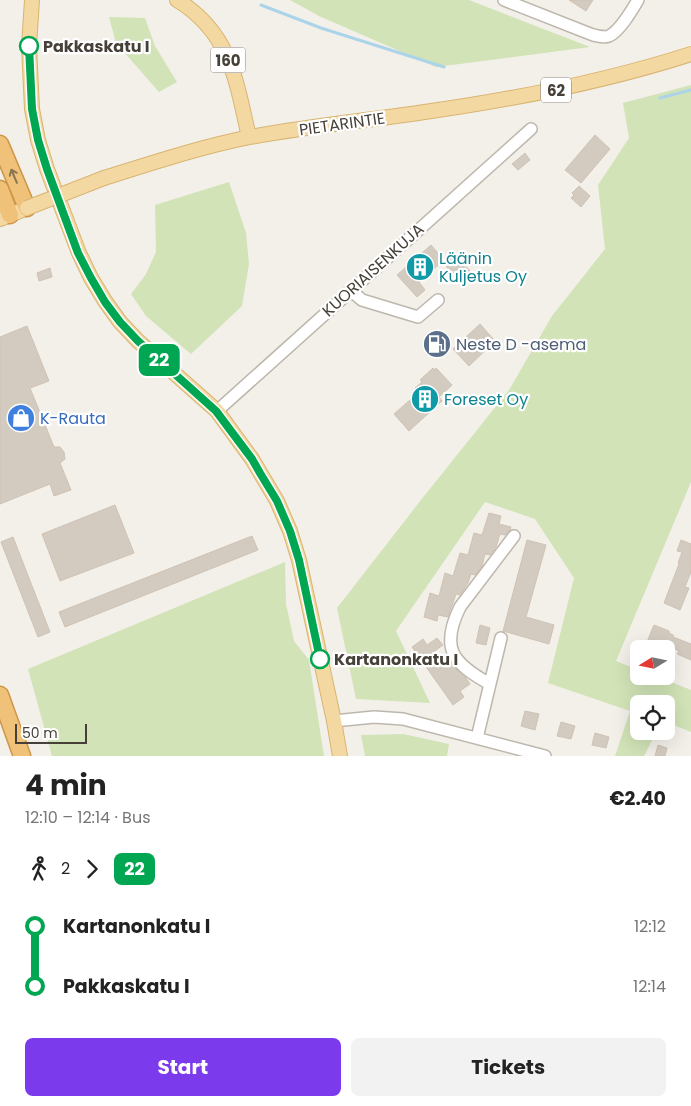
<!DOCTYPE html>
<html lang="en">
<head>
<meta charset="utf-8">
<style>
  body { margin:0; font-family:Poppins,sans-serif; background:#f2f2f2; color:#222; height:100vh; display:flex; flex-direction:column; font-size:19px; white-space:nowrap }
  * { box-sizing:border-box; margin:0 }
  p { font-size:16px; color:#767676 }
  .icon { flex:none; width:28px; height:28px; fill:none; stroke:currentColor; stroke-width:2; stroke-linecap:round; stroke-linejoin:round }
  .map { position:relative; height:756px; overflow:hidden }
  .sheet { display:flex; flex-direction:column; background:#fff; flex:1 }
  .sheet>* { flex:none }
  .badge { padding:0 10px; border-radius:8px; font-size:18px; line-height:32px }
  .needle { width:32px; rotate:260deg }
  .controls { position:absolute; left:630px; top:640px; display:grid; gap:10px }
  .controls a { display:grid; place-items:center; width:45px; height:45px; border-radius:8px; background:#fff; box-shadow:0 5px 20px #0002; font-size:25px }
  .scale { position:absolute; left:15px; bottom:12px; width:72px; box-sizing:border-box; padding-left:5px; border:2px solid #464038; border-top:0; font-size:14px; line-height:18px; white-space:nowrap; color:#464038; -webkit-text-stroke:4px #fff; paint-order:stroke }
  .map>.badge { position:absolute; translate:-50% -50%; box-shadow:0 0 0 2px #fff }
  .legs { display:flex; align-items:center; gap:8px; height:55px; padding:0 25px; font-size:16px }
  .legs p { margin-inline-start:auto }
  .summary { display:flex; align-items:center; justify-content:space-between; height:85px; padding:0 25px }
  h1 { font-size:28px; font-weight:700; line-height:38px }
  .cta { display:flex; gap:10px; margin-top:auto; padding:10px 25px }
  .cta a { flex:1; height:58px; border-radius:8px; background:#7c3aed; color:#fff; font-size:20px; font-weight:700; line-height:58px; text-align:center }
  .cta a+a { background:#f2f2f2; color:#222 }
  ul { padding:0 25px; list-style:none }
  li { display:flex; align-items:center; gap:18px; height:60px; font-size:19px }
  li i { display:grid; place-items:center; width:8px; height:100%; margin:0 6px; background:currentColor }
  li i::after { content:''; width:12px; height:12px; margin:-6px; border:4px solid; border-radius:50%; background:#fff }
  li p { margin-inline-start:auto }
  li:first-child i { background:linear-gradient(#0000 50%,currentColor 0) }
  li:last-child i { background:linear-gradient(currentColor 50%,#0000 0) }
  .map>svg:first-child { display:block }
</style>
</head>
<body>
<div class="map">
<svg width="691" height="756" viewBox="0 0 691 756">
  <rect width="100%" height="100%" fill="#f3f0ea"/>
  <path fill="#d1e3b7" d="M290,0H469L590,47L436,67L319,16Z
    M109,17L145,18L155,46L177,82L159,92L116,43Z
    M691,85V482L616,661L639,670V676H656L691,690V732L666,722V704H639V731H657L644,756H615L630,711L548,683L574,578L535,519L485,502L396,631L430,703L356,699L337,608L421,500L509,390L552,316L605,249L598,185L629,138L623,103Z
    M229,182L246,233L249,264L242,306L191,354L146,316L131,294L146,274L156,252L155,205Z
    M285,562L286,604L294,641L309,660L324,756H52L28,669Z
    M403,734L449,744L447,756H365L361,735Z"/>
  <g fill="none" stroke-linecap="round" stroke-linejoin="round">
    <path stroke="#acd4e9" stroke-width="3" d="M261,5L321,28L444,67
      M660,98L691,90"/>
  </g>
  <path fill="#d4cbc0" stroke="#cec2b4" d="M569,0H593L586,11Z
    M595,135L610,149L581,183L565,170Z
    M525,153L530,160L518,170L512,164Z
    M579,186L590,196L581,207L571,198L574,195L572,193Z
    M431,245L444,260L419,282L425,290L417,297L397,275Z
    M454,253L470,271L461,280L454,273L453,274L443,263Z
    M50,268L52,277L39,281L37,273Z
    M480,324L495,341L469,366L453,349Z
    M27,326L49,381L30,388L54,447H60L64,452L65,459L60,463L71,490L54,496L50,484L0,504V337Z
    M433,368L435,370L436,368L452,385L439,397L442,401L409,431L394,414L419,392L415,388L422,382L420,380Z
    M115,505L134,553L60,581L42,534Z
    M489,513L501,516L499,524L511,527L510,530L505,535L500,534L496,547L490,555L485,554L482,566L475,575L471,574L468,583L460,595L456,594L448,617L438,615L437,621L424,617L430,593L439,596L445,573L453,576L460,553L468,555L474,533L482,535Z
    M252,536L258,550L65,627L59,612Z
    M13,537L50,632L38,637L1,542Z
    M527,540L546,545L526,617L554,625L549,644L503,631Z
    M681,540L691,544V572L685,587L689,588L680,610L664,603L679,564L678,563L682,552L677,551Z
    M480,625L490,628L486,645L476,643Z
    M654,625L669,631V633L673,635V637L691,644V660L677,654L679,651L664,644L662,649L647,642Z
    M437,638L443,645L432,653L442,666L449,661L453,666L466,678L470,684L460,691L464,697L453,705L412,647L423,639L427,645Z
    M525,711L539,714L535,730L521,726Z
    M561,722L575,726L571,739L557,736Z
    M595,733L609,737L606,748L592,745Z
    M658,745L667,748L665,756H655Z"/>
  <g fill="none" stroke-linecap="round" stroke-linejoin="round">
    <defs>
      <path id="minor" d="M504,0L593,35C599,36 604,38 609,36C620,31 632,10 638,0
        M350,290L362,300L418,317L438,300
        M217,411L531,129
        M490,684C452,663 440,648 460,607L514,536
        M334,721L374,717L403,719L545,756
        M477,738L501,638"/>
      <path id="major" d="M32,0L29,46L32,109L38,140L47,169L79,253L91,278L105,301L120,322L138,341L217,411L252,459L277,501L290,531L299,560L334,721L340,756
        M177,0C231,33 236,81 249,137
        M104,178C152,163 200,147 250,137C305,127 362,121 418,113C511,100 601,83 691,54
        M0,219L27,208"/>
      <path id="highway" d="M0,144L27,208
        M0,189L10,215
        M0,695L22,756"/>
    </defs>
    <use href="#minor" stroke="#beb7ad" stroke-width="14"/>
    <use href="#major" stroke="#d8b472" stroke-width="16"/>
    <use href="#highway" stroke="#ce9648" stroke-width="19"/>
    <use href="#minor" stroke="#fff" stroke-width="11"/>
    <use href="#major" stroke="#f4d8a1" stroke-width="14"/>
    <use href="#highway" stroke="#f0c178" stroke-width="16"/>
    <defs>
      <path id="major-bridge" d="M27,208L104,178"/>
    </defs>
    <use href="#major-bridge" stroke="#d8b472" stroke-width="16" stroke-linecap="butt"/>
    <use href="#major-bridge" stroke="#f4d8a1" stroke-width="14"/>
  </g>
  <defs><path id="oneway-shaft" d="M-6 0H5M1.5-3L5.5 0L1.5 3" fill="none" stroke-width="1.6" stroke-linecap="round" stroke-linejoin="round" transform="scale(1.25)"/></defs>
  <use stroke="#8a7452" href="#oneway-shaft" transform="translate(14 176) rotate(-113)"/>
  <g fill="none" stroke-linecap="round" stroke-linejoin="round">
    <defs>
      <path id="line-1" d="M29,46L32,109L38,140L47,169L78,253L91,278L105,302L120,322L138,341L216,411L252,459L260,473L277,501L290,531L299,560L320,659"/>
    </defs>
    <use href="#line-1" stroke="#fff" stroke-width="11"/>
    <use href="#line-1" stroke="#00a651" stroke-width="8"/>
  </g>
  <defs>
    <symbol id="building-disc" viewBox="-11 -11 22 22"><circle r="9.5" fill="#0f9aa8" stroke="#fff"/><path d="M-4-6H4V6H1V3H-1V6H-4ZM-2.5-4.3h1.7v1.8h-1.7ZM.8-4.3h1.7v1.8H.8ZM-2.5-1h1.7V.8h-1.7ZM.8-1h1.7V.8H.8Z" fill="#fff"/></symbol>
    <symbol id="fuel-disc" viewBox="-11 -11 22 22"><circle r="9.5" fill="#5c6f8a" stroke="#fff"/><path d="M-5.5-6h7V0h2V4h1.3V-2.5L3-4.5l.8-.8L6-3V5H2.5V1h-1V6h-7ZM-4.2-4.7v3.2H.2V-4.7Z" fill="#fff"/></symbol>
    <symbol id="shop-disc" viewBox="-11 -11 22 22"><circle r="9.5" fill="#3f7fe0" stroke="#fff"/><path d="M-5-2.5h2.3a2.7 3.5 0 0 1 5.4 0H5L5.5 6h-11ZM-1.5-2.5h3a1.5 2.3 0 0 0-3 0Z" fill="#fff"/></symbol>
  </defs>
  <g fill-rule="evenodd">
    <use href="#building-disc" x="404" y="251" width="32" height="32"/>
    <use href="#fuel-disc" x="421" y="328" width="32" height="32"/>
    <use href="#building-disc" x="409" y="383" width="32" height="32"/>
    <use href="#shop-disc" x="5" y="402" width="32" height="32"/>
  </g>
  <g fill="#fff" stroke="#00a651" stroke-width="2.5">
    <circle cx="29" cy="46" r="9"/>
    <circle cx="320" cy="659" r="9"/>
  </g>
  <g text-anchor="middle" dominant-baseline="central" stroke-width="4.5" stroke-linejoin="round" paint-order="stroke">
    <g fill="#fff" stroke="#7e7974" stroke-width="1">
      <rect x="210.5" y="47.5" width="35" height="25" rx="4"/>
      <rect x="541" y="77.5" width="30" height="25" rx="4"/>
    </g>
    <g font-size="15" font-weight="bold" fill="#464038">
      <text x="228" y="60">160</text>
      <text x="556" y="90">62</text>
    </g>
    <g font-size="16" font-weight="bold" fill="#464038" stroke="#fff" text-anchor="start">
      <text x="43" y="46">Pakkaskatu I</text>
      <text x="334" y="659">Kartanonkatu I</text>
    </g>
    <g font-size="16" fill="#464038" stroke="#fff">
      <text transform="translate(342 124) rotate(-8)">PIETARINTIE</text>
      <text transform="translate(373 270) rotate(-42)">KUORIAISENKUJA</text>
    </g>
    <g font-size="16" fill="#0d838f" stroke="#fff" text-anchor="start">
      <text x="439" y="258">Läänin<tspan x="439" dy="18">Kuljetus Oy</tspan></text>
      <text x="444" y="399">Foreset Oy</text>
    </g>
    <g font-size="16" fill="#4e5e75" stroke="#fff" text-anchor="start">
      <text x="456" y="344">Neste D -asema</text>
    </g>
    <g font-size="16" fill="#366cbe" stroke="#fff" text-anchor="start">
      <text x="40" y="418">K-Rauta</text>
    </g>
  </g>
</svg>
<div class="controls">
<a><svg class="needle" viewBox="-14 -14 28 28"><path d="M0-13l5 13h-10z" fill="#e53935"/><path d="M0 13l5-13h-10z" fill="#767676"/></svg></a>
<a><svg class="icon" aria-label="locate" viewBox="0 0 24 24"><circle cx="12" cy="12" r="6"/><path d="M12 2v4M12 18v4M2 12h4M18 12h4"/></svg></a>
</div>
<div class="scale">50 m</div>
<b class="badge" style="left:159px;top:360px;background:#00a651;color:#fff">22</b>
</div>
<section class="sheet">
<div class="summary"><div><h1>4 min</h1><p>12:10 – 12:14 · Bus</p></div><b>€2.40</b></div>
<div class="legs"><svg class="icon" aria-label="walk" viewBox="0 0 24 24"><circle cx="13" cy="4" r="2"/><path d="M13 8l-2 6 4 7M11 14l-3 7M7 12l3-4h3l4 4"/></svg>2<svg class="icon" aria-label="forward" viewBox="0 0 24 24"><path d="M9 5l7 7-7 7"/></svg><b class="badge" style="background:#00a651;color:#fff">22</b></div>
<ul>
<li><i style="color:#00a651"></i><b>Kartanonkatu I</b><p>12:12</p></li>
<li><i style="color:#00a651"></i><b>Pakkaskatu I</b><p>12:14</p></li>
</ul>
<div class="cta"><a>Start</a><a>Tickets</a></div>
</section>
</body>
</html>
